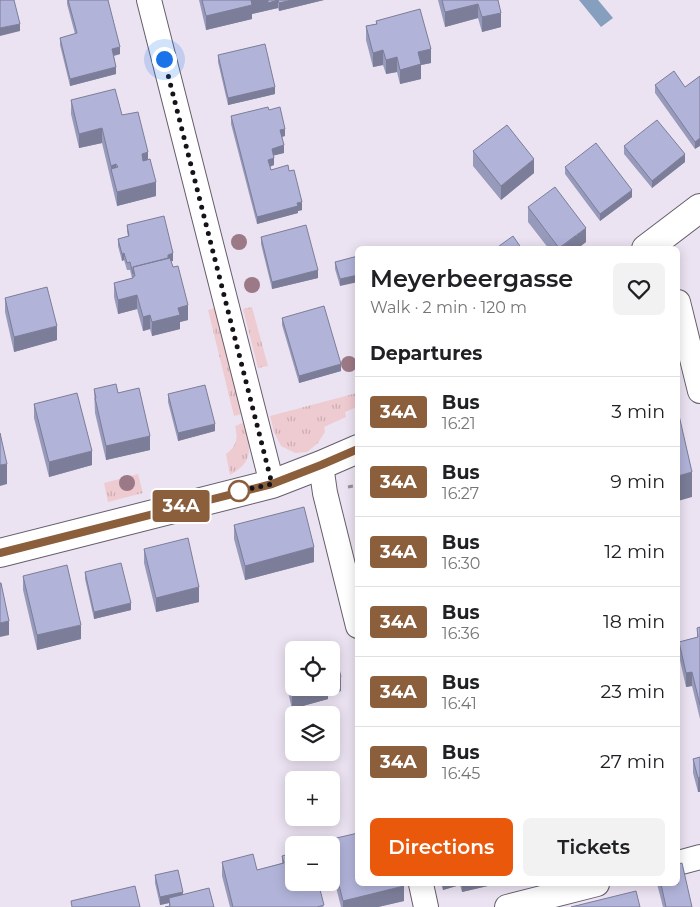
<!DOCTYPE html>
<html lang="en">
<head>
<meta charset="utf-8">
<style>
  body { margin:0; font-family:Montserrat,sans-serif; background:#f2f2f2; color:#202124; height:100vh; display:flex; flex-direction:column; font-size:19px; white-space:nowrap }
  * { box-sizing:border-box; margin:0 }
  p { font-size:16px; color:#757577 }
  .icon { flex:none; width:28px; height:28px; fill:none; stroke:currentColor; stroke-width:2; stroke-linecap:round; stroke-linejoin:round }
  .map { position:relative; flex:1; overflow:hidden }
  .drawer { position:absolute; left:355px; top:246px; width:325px; height:640px; display:flex; flex-direction:column; background:#fff; border-radius:8px; box-shadow:0 2px 12px #0003 }
  .drawer>* { flex:none }
  .badge { padding:0 10px; border-radius:4px; font-size:18px; line-height:32px }
  .buttons { position:absolute; left:285px; top:641px; display:grid; gap:10px }
  .buttons a { display:grid; place-items:center; width:55px; height:55px; border-radius:8px; background:#fff; box-shadow:0 2px 12px #0003; font-size:25px }
  .you { position:absolute; width:25px; height:25px; margin:-12px; border:4px solid #fff; border-radius:50%; background:#1a73e8; box-shadow:0 0 0 8px #1a73e833 }
  .map>.badge { position:absolute; translate:-50% -50%; box-shadow:0 0 0 2px #fff }
  h2 { padding:0 15px; font-size:19px; line-height:45px }
  .round { display:grid; place-items:center; flex:none; width:52px; height:52px; border-radius:8px; background:#f2f2f2 }
  .summary { display:flex; align-items:center; justify-content:space-between; height:85px; padding:0 15px }
  h1 { font-size:24px; font-weight:600; line-height:38px }
  .button { display:flex; gap:10px; margin-top:auto; padding:10px 15px }
  .button a { flex:1; height:58px; border-radius:8px; background:#ea580c; color:#fff; font-size:20px; font-weight:600; line-height:58px; text-align:center }
  .button a+a { background:#f2f2f2; color:#202124 }
  ul { padding:0; list-style:none }
  li { display:flex; align-items:center; gap:15px; height:70px; padding:0 15px; border-top:1px solid #e0e0e0 }
  li div { flex:1 }
  li b { display:block; font-size:19px }
  li em { font-style:normal }
  li .badge { min-width:55px; font-weight:700; text-align:center }
  .map>svg:first-child { display:block }
</style>
</head>
<body>
<div class="map">
<svg width="700" height="907" viewBox="0 0 700 907">
  <defs>
    <pattern id="grass-tufts" width="24" height="20" patternUnits="userSpaceOnUse" patternTransform="scale(1.25)"><rect width="24" height="20" fill="#eecbd0"/><path d="M3 7l-1-3M5 7V3M7 7l1-3M15 17l-1-3M17 17v-4M19 17l1-3" fill="none" stroke="#cbadb2"/></pattern>
  </defs>
  <rect width="100%" height="100%" fill="#ece3f2"/>
  <path fill="url(#grass-tufts)" d="M252,307L268,366L258,368L243,309Z
    M216,308L242,414L234,416L208,310Z
    M357,393V407L345,412L346,417L324,427L325,432L318,443L307,452L295,453L281,446L274,432L270,416Z
    M245,422C249,447 256,461 230,475L226,454C237,446 238,438 235,426Z
    M138,474L143,493L108,502L104,483Z"/>
  <path fill="#869fbe" d="M579,0H598L613,18L601,27Z"/>
  <g fill="none" stroke-linecap="round" stroke-linejoin="round">
    <defs>
      <path id="minor" d="M149,0L272,484
        M678,302L700,391
        M321,465L325,493L358,626
        M678,863L700,857
        M421,884L426,907
        M507,907L597,884"/>
      <path id="tertiary" d="M646,249L700,208
        M0,553L272,484L321,465L358,449"/>
    </defs>
    <use href="#minor" stroke="#655e6a" stroke-width="26"/>
    <use href="#tertiary" stroke="#655e6a" stroke-width="30"/>
    <path stroke="#97909b" stroke-width="3" stroke-dasharray="5 2.5" stroke-linecap="butt" d="M348,487L358,485"/>
    <use href="#minor" stroke="#fff" stroke-width="24"/>
    <use href="#tertiary" stroke="#fff" stroke-width="28"/>
  </g>
  <g fill="#9c7986">
    <circle cx="239" cy="242" r="8"/>
    <circle cx="252" cy="285" r="8"/>
    <circle cx="349" cy="364" r="8"/>
    <circle cx="127" cy="483" r="8"/>
  </g>
  <path fill="#989abb" d="M67,0H108L120,54L114,56L116,74L70,86L60,45V38L75,34L67,4Z
    M199,0H324L279,11L278,8L252,14V19L206,30Z
    M438,0H498L501,27L482,32L478,18L445,27Z
    M376,21L431,63L421,65V79L400,84L397,72L386,74L383,65L373,67L366,40V26L376,24Z
    M218,55L275,94L228,105L218,62Z
    M700,76L695,149L655,93V85L685,87Z
    M71,100L122,115L148,160L156,196L117,206L102,143L79,148L71,114Z
    M269,110L285,136L282,137L284,153L274,155V165L270,167L271,170L289,171L302,210L298,211V213L257,224L231,124V116Z
    M624,146L685,162L652,188L624,154Z
    M473,151L534,173L501,200L473,166Z
    M565,167L632,197L600,221L565,174Z
    M528,207L586,242L577,249H549L528,222Z
    M127,225L173,261H171L188,320L180,322V329L152,336L150,329L143,331L137,309L118,314L114,297V283L132,278L130,270H127L124,260L122,261L118,246V239L128,236L127,232Z
    M261,237L318,278L272,289L261,244Z
    M358,256L340,286L335,269V262Z
    M5,298L57,340L14,352L5,312Z
    M282,318L341,371L299,383L282,325Z
    M94,389L118,393L150,450L106,460L95,413Z
    M168,394L215,431L178,441L168,402Z
    M34,404L92,465L49,477L34,418Z
    M234,525L314,562L245,580L234,539Z
    M144,549L199,602L156,612L144,563Z
    M85,572L131,610L94,619L85,579Z
    M23,576L81,639L37,650L23,590Z
    M700,627V719L692,686L686,687L679,656V642L697,637V628Z
    M288,654L341,691L328,695V699L292,709L286,683V668H288Z
    M700,757V792H698L693,773V759Z
    M328,840L404,901L378,907H341L331,867V845H328Z
    M282,856L294,882L324,907H230L222,876V862L257,870L282,863Z
    M155,875L183,895L209,888L169,906V903L160,905L155,883Z
    M441,884H492V885L462,892L460,885L443,890Z
    M657,884H678L692,907H663Z"/>
  <path fill="#7c7d98" d="M251,0H278V8L252,14V19L206,30V16Z
    M292,0H324L279,11V3Z
    M478,4V18L445,27V12Z
    M501,13V27L482,32V17Z
    M20,24V31L0,36V28Z
    M120,47V54L112,56V49Z
    M431,49V63L421,65V79L400,84V70L418,52Z
    M383,50V65L373,67V53Z
    M397,57V72L386,74V60Z
    M116,67V74L70,86V79Z
    M275,87V94L228,105V98Z
    M102,128V143L79,148V134Z
    M285,129V136L280,137V130Z
    M700,138V146L695,149V142Z
    M284,145V153L272,156V149Z
    M148,152V166L142,168V154Z
    M685,154V162L652,188V181Z
    M274,158V165L268,167V160Z
    M534,159V173L501,200V186Z
    M116,164V179L111,169V180V166Z
    M156,182V196L117,206V192Z
    M632,190V197L600,221V214Z
    M302,202V210L298,211V213L257,224V217Z
    M586,228V242L577,249H559Z
    M124,253V260L122,261V254Z
    M173,253V261L168,262V255Z
    M318,270V278L272,289V282Z
    M358,275V282L340,286V279Z
    M137,295V309L118,314V300Z
    M188,305V320L180,322V329L152,336V322L178,308Z
    M150,315V329L143,331V317Z
    M57,326V340L14,352V337Z
    M341,364V371L299,383V376Z
    M215,424V431L178,441V433Z
    M150,436V450L106,460V446Z
    M92,451V465L49,477V462Z
    M7,464V484L0,486V465Z
    M692,472V497L678,501V476Z
    M314,547V562L245,580V566Z
    M199,587V602L156,612V598Z
    M131,603V610L94,619V612Z
    M9,621V635L0,637V623Z
    M81,625V639L37,650V635Z
    M692,672V686L686,687V673Z
    M341,677V691L328,695V699L292,709V694L319,688H331V680Z
    M700,777V792H698V778Z
    M443,884H460V885L443,890Z
    M462,884H492V885L462,892Z
    M404,886V901L378,907H343V901Z
    M183,892V899L169,898V903L160,905V897Z"/>
  <path fill="#b1b3d9" stroke="#7c7d98" d="M0,0H14L20,24L0,28Z
    M68,0H108L120,47L112,49L116,67L70,79L60,38L77,33Z
    M202,0H252H251L252,5L206,16Z
    M268,0H292L279,3L278,0L268,3Z
    M442,0H498L501,13L482,17L478,4L445,12Z
    M420,9L431,49L418,52L421,64L400,70L397,57L386,60L383,50L373,53L366,26L377,24L376,21Z
    M265,44L275,87L228,98L218,55Z
    M674,71L685,87L700,76V138L695,142L655,85Z
    M115,89L122,115L138,112L148,152L142,154L143,161L150,159L156,182L117,192L111,169L118,167L116,164L111,166L102,128L79,134L71,100Z
    M268,107L269,110L280,107L285,129L280,130L284,145L272,149L274,158L268,160L271,170L288,165L289,171L294,170L302,202L297,203L298,206L257,217L231,116Z
    M657,120L685,154L652,181L624,146Z
    M507,125L534,159L501,186L473,151Z
    M596,143L632,190L600,214L565,167Z
    M555,187L586,228L559,248L528,207Z
    M164,216L173,253L168,255V258L133,267V274L130,262L127,263L124,253L122,254L118,239L129,236L127,225Z
    M306,225L318,270L272,282L261,237Z
    M513,236L522,249H495Z
    M358,256V275L340,279L335,262Z
    M170,258L173,267L178,266L188,305L178,308L180,315L152,322L150,315L143,317L137,295L118,300L114,283L133,278V276H135L133,267Z
    M47,287L57,326L14,337L5,298Z
    M324,306L341,364L299,376L282,318Z
    M116,384L118,393L139,388L150,436L106,446L95,398H96L94,389Z
    M205,385L215,424L178,433L168,394Z
    M77,393L92,451L49,462L34,404Z
    M678,411L692,472L678,476Z
    M0,433L7,464L0,465Z
    M304,507L314,547L245,566L234,525Z
    M188,538L199,587L156,598L144,549Z
    M121,563L131,603L94,612L85,572Z
    M67,565L81,625L37,635L23,576Z
    M0,583H1L9,621L0,623Z
    M700,627V705L692,672L686,673L679,642L698,637L697,628Z
    M333,643L341,677L331,680V650H303Z
    M294,652V688H319L292,694L286,668L292,667L288,654Z
    M700,757V777L698,778L693,759Z
    M358,833V884H403L404,886L343,901L331,853V845H329L328,840Z
    M292,853L294,859V882H318L324,905L317,907H233L222,862L253,854L257,870L284,863L282,856Z
    M682,863L692,907H666L661,884H678V864Z
    M178,870L183,892L160,897L155,875Z
    M135,886L140,907H72L71,901Z
    M209,888L214,907H165L170,906L169,898Z
    M636,891L640,907H571Z"/>
  <g fill="none" stroke-linecap="round" stroke-linejoin="round">
    <defs>
      <path id="line" d="M0,553L272,484L321,465L358,449"/>
    </defs>
    <use href="#line" stroke="#fff" stroke-width="11"/>
    <use href="#line" stroke="#8b5e3c" stroke-width="8"/>
    <path stroke="#161318" stroke-width="5" stroke-dasharray="0 9" d="M164,59L272,484L239,491"/>
  </g>
  <circle fill="#fff" stroke="#8b5e3c" stroke-width="2.5" cx="239" cy="491" r="10"/>
</svg>
<div class="buttons">
<a><svg class="icon" aria-label="locate" viewBox="0 0 24 24"><circle cx="12" cy="12" r="6"/><path d="M12 2v4M12 18v4M2 12h4M18 12h4"/></svg></a>
<a><svg class="icon" aria-label="layers" viewBox="0 0 24 24"><path d="M12 4l9 5-9 5-9-5zM3 14l9 5 9-5"/></svg></a>
<a>+</a>
<a>−</a>
</div>
<div class="you" style="left:164px;top:59px"></div>
<b class="badge" style="left:181px;top:506px;background:#8b5e3c;color:#fff">34A</b>
<section class="drawer">
<div class="summary"><div><h1>Meyerbeergasse</h1><p>Walk · 2 min · 120 m</p></div><a class="round"><svg class="icon" aria-label="heart" viewBox="0 0 24 24"><path d="M12 20l-8-8c-3-5 5-10 8-4 3-6 11-1 8 4z"/></svg></a></div>
<h2>Departures</h2>
<ul>
<li><span class="badge" style="background:#8b5e3c;color:#fff">34A</span><div><b>Bus</b><p>16:21</p></div><em>3 min</em></li>
<li><span class="badge" style="background:#8b5e3c;color:#fff">34A</span><div><b>Bus</b><p>16:27</p></div><em>9 min</em></li>
<li><span class="badge" style="background:#8b5e3c;color:#fff">34A</span><div><b>Bus</b><p>16:30</p></div><em>12 min</em></li>
<li><span class="badge" style="background:#8b5e3c;color:#fff">34A</span><div><b>Bus</b><p>16:36</p></div><em>18 min</em></li>
<li><span class="badge" style="background:#8b5e3c;color:#fff">34A</span><div><b>Bus</b><p>16:41</p></div><em>23 min</em></li>
<li><span class="badge" style="background:#8b5e3c;color:#fff">34A</span><div><b>Bus</b><p>16:45</p></div><em>27 min</em></li>
</ul>
<div class="button"><a>Directions</a><a>Tickets</a></div>
</section>
</div>
</body>
</html>
